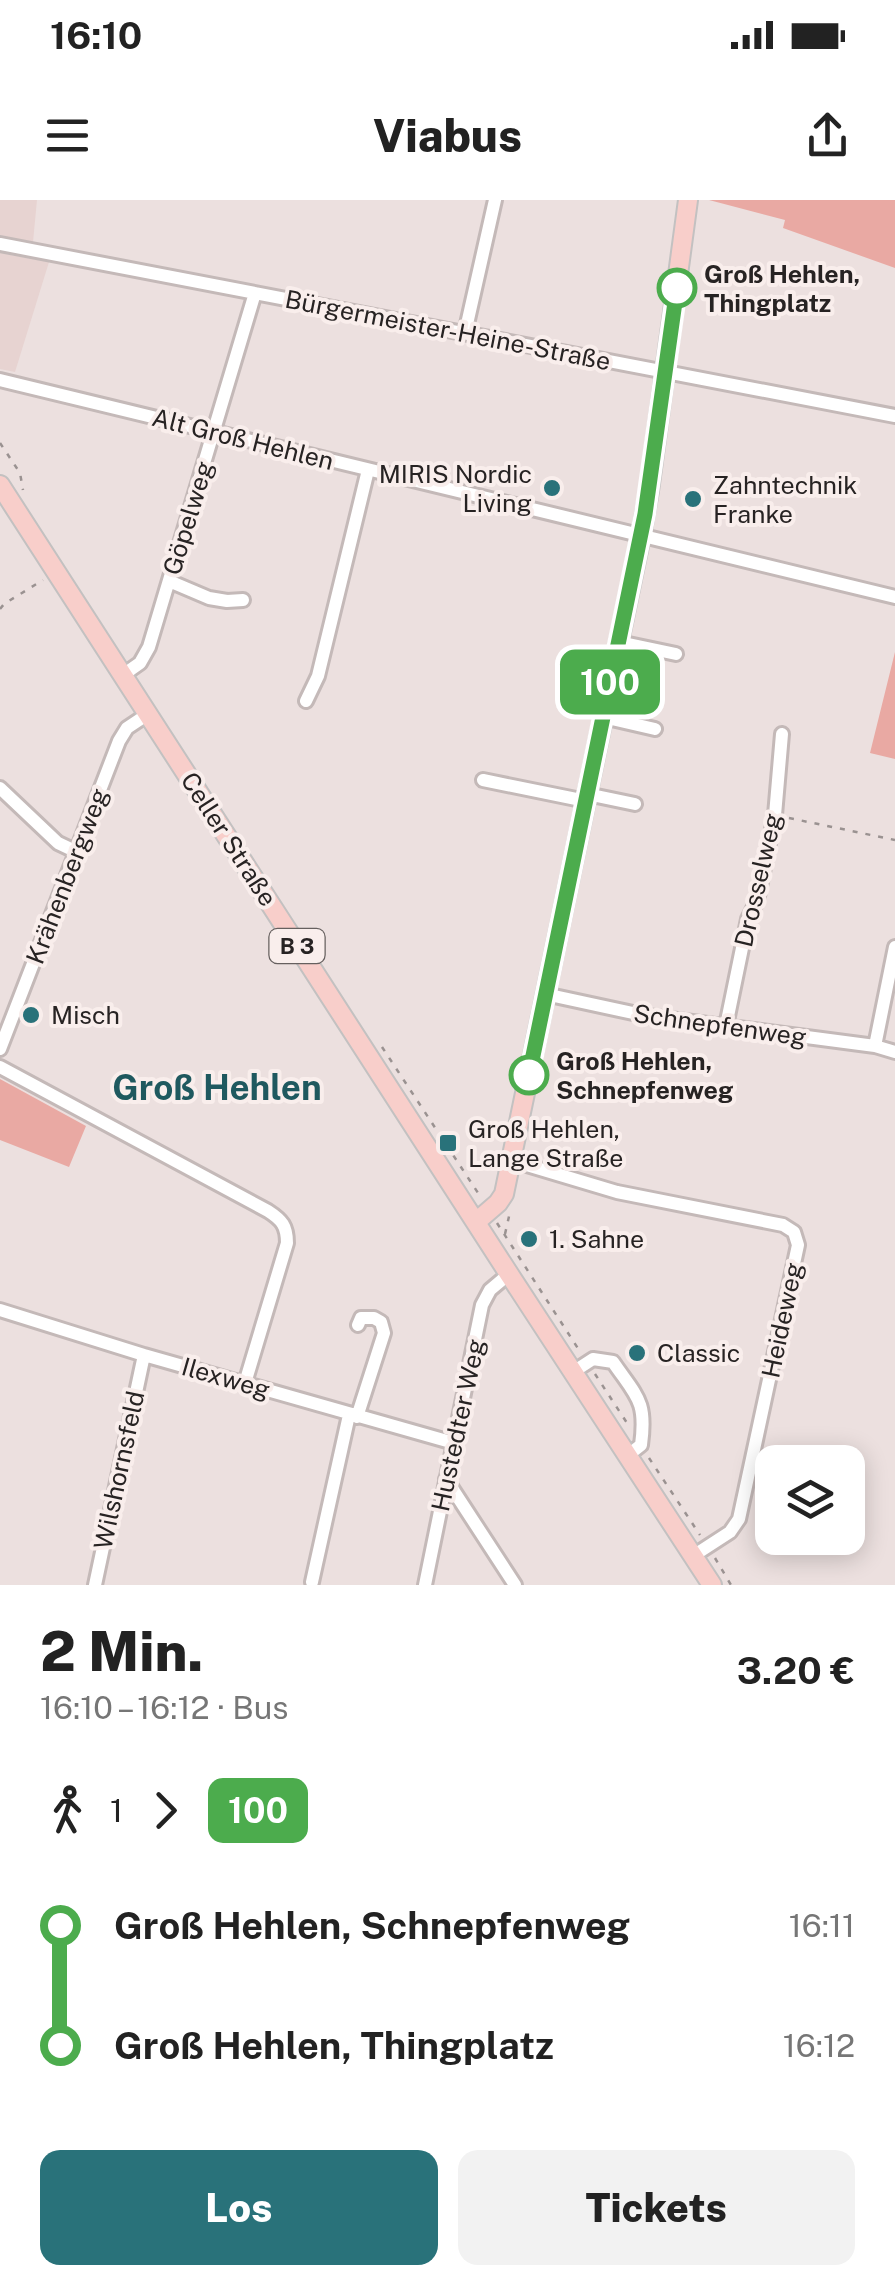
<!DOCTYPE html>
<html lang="de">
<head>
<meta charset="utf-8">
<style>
  body { margin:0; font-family:"Public Sans",sans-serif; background:#f2f2f2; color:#222; height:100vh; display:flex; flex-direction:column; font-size:38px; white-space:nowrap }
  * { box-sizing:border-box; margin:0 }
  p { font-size:32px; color:#767676 }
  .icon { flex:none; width:55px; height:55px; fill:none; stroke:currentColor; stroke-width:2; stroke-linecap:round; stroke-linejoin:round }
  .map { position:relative; height:1385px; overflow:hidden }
  .side { display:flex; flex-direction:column; background:#fff; flex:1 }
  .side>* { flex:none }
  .badge { padding:0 20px; border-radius:15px; font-size:35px; line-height:65px }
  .tools { position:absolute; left:755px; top:1245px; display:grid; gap:20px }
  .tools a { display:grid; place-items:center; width:110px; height:110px; border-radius:20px; background:#fff; box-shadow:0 5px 25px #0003; font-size:50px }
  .map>.badge { position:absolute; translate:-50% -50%; box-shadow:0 0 0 5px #fff }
  .legs { display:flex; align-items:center; gap:15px; height:110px; padding:0 40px; font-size:32px }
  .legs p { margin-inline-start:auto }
  .summary { display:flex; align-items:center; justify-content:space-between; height:170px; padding:0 40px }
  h1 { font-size:55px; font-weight:800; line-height:75px }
  .action { display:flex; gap:20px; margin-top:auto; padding:20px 40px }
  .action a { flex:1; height:115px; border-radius:20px; background:#29727a; color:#fff; font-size:40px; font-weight:800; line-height:115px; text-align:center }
  .action a+a { background:#f2f2f2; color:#222 }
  ul { padding:0 40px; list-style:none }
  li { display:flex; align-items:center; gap:35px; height:120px; font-size:38px }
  li i { display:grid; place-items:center; width:15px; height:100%; margin:0 12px; background:currentColor }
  li i::after { content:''; width:25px; height:25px; margin:-12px; border:8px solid; border-radius:50%; background:#fff }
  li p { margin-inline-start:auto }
  li:first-child i { background:linear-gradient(#0000 50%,currentColor 0) }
  li:last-child i { background:linear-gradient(currentColor 50%,#0000 0) }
  .status { display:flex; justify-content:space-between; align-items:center; height:70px; padding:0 50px; background:#fff; direction:ltr }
  .status svg { height:28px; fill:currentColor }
  header { display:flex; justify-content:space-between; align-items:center; height:130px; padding:0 40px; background:#fff; font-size:45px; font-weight:800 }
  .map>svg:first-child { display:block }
</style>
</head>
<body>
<div class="status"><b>16:10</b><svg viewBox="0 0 49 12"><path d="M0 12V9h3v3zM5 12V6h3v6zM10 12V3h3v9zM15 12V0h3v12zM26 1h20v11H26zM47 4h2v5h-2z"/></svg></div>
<header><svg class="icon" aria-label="menu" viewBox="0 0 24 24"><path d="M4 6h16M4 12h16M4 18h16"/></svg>Viabus<svg class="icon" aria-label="share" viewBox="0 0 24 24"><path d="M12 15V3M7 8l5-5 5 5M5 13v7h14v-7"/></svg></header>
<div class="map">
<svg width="895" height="1385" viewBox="0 0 895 1385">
  <rect width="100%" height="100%" fill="#ece0df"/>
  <path fill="#e7d3d1" d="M0,0H37L33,42L0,36Z
    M0,53L49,62L15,172L0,169Z"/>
  <path fill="#e9a9a3" d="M709,0H895V68L783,28L785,20Z
    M895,452V559L870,553Z
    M0,879L86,926L69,967L0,940Z"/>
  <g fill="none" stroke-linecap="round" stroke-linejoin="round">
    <defs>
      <path id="minor" d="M0,44L895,216
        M465,133L495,0
        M0,180L895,397
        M169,381L209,398L227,401L243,400
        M619,442L676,454
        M123,475L140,463L149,447L255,93
        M306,501L318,476L368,270
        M603,517L655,529
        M483,580L586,601
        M0,588L58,643L77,652
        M587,594L635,604
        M545,794L647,816L875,846L895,852
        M726,826L748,719L757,701L775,615L782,534
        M875,846L895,747
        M0,849L119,541L127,528L148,514
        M0,867L268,1011C282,1020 287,1026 287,1043L245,1183
        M510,960L617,992L783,1025L794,1032L798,1045L739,1319L730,1332L693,1356
        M0,1110L144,1155L454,1243
        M573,1172L593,1159L613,1162C637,1197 647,1201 641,1245L627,1256
        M357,1217L384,1133L381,1122L374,1118H361L358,1125
        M446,1279L515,1385
        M312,1382L349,1215
        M95,1385L144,1155
        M425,1385L482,1105L490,1090L509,1074"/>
      <path id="major" d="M0,285L509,1074L712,1385
        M476,1022L498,1003L504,994L641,336L649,291L688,0"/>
    </defs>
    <use href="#minor" stroke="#c4b9b8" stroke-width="18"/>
    <use href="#major" stroke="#c3c1c1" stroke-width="22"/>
    <path stroke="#9a9291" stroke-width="2.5" stroke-dasharray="5 8" stroke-linecap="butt" d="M0,243L20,273L23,290
      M0,409L4,404L43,380
      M789,618L895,640
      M382,847L482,999
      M497,1023L579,1150
      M505,1034L510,1012
      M595,1174L629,1226
      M649,1258L700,1335
      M715,1358L731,1385"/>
    <use href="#minor" stroke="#fff" stroke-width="12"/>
    <use href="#major" stroke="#f8ceca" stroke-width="18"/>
  </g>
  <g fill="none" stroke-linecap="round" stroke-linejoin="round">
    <defs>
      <path id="line-1" d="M529,875L645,314L677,88"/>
    </defs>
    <use href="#line-1" stroke="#fff" stroke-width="22"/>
    <use href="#line-1" stroke="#4cac4d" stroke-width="15"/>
  </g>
  <g fill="#fff" stroke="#4cac4d" stroke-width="5">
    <circle cx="677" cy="88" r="18"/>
    <circle cx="529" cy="875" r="18"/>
  </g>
  <g fill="#29727a" stroke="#f9eeec" stroke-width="4">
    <circle cx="552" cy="288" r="10"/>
    <circle cx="693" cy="299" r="10"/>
    <circle cx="31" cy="815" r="10"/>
    <rect x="438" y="933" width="20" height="20" rx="5"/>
    <circle cx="529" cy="1039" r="10"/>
    <circle cx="637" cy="1153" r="10"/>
  </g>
  <g text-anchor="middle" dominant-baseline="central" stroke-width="8" stroke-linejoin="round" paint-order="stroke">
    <rect fill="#f9eeec" stroke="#66605f" stroke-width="2.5" x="269.5" y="729" width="55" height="34" rx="8"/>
    <g font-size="22" font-weight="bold" fill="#272323">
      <text x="297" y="746">B 3</text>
    </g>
    <g font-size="25" font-weight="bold" fill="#272323" stroke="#f9eeec" text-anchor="start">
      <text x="704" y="74">Groß Hehlen,<tspan x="704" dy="29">Thingplatz</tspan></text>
      <text x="556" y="861">Groß Hehlen,<tspan x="556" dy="29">Schnepfenweg</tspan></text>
    </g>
    <g font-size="25" fill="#272323" stroke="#f9eeec">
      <text transform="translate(448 130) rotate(11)">Bürgermeister-Heine-Straße</text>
      <text transform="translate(243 239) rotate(14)">Alt Groß Hehlen</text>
      <text transform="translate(188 318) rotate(-73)">Göpelweg</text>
      <text transform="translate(229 639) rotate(57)">Celler Straße</text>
      <text transform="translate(67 676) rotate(-69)">Krähenbergweg</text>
      <text transform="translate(758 680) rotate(-77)">Drosselweg</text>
      <text transform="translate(720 825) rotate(8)">Schnepfenweg</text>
      <text transform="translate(782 1120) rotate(-78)">Heideweg</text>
      <text transform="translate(226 1178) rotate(16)">Ilexweg</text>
      <text transform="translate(458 1225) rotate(-78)">Hustedter Weg</text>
      <text transform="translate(119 1270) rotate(-78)">Wilshornsfeld</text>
    </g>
    <g font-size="25" fill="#272323" stroke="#f9eeec" text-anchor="start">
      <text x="532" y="274" text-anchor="end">MIRIS Nordic<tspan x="532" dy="29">Living</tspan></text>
      <text x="713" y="285">Zahntechnik<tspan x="713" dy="29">Franke</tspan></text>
      <text x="51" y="815">Misch</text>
      <text x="468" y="929">Groß Hehlen,<tspan x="468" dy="29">Lange Straße</tspan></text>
      <text x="549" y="1039">1. Sahne</text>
      <text x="657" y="1153">Classic</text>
    </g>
    <g font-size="35" font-weight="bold" fill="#1f595f" stroke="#f9eeec">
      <text x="217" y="887">Groß Hehlen</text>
    </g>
  </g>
</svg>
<div class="tools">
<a><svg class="icon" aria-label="layers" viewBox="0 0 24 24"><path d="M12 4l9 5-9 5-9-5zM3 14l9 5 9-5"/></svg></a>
</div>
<b class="badge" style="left:610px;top:482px;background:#4cac4d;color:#fff">100</b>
</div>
<section class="side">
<div class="summary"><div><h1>2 Min.</h1><p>16:10 – 16:12 · Bus</p></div><b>3.20 €</b></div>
<div class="legs"><svg class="icon" aria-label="walk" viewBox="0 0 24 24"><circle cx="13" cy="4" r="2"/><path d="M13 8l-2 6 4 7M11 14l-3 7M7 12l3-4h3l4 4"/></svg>1<svg class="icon" aria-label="forward" viewBox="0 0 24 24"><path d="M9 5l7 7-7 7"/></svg><b class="badge" style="background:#4cac4d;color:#fff">100</b></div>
<ul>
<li><i style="color:#4cac4d"></i><b>Groß Hehlen, Schnepfenweg</b><p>16:11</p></li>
<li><i style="color:#4cac4d"></i><b>Groß Hehlen, Thingplatz</b><p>16:12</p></li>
</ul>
<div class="action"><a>Los</a><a>Tickets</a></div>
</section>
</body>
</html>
